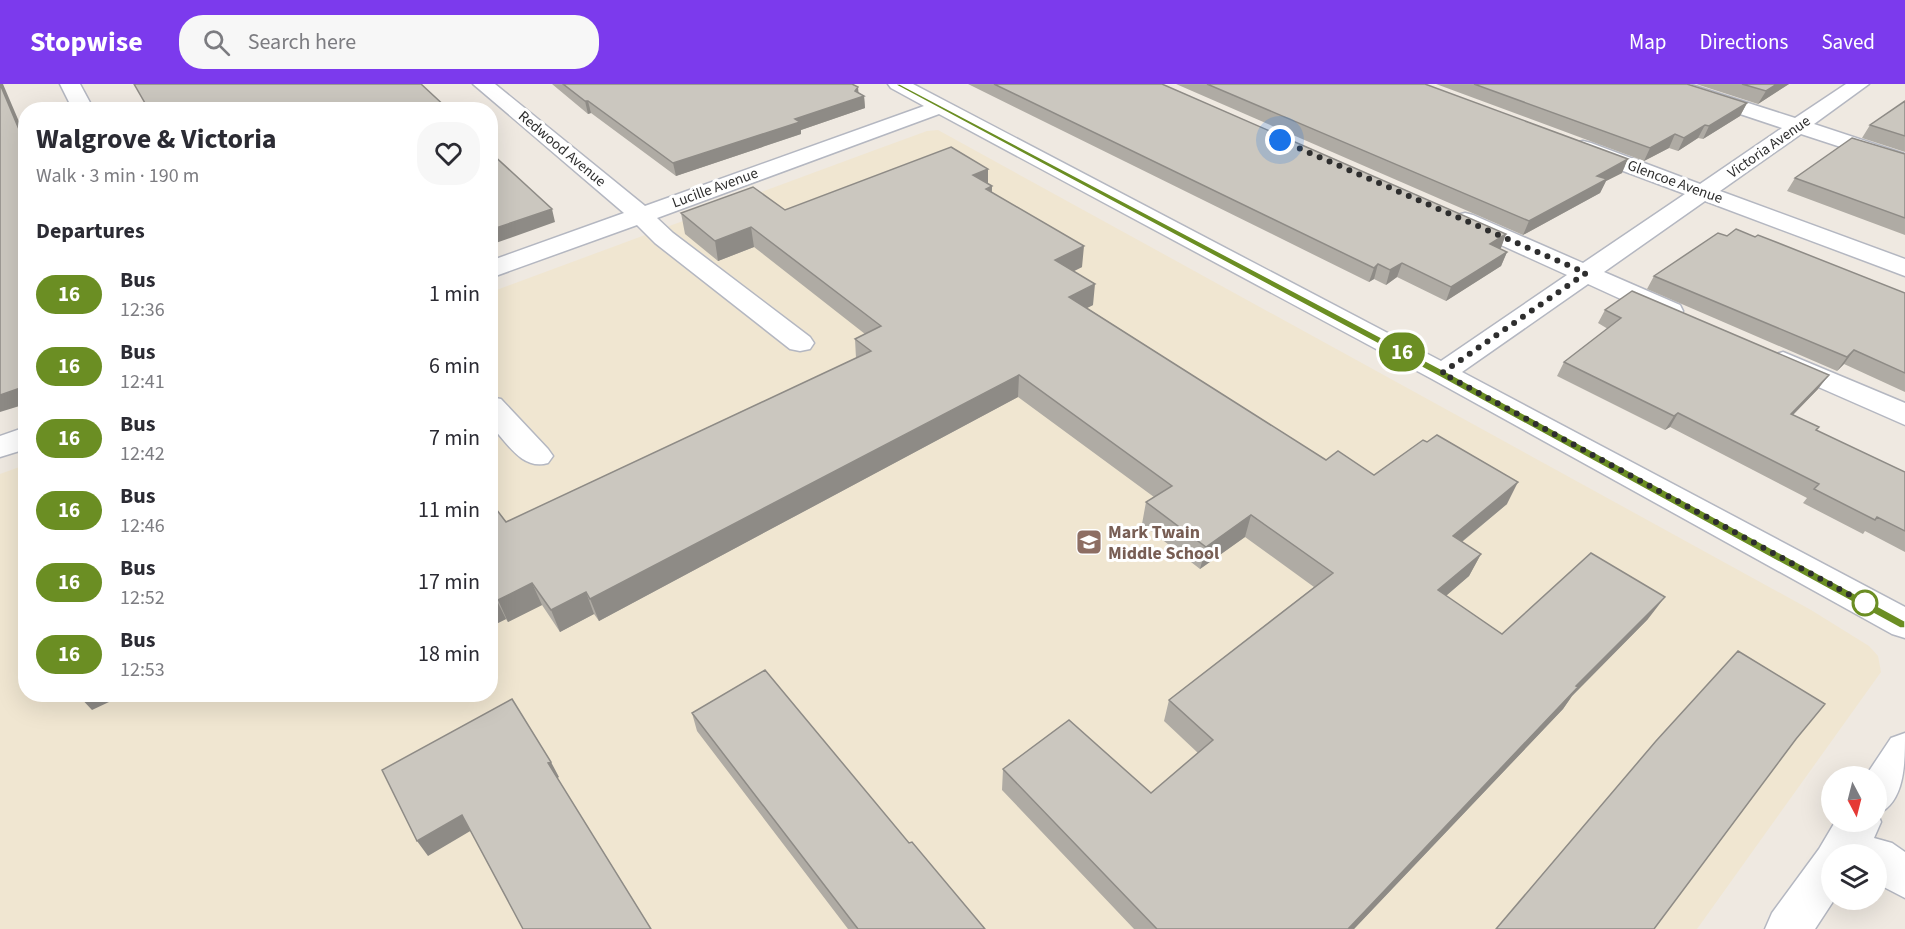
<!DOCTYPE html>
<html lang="en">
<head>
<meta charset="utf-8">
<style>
  body { margin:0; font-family:"Source Sans 3",sans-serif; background:#f7f7f7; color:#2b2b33; height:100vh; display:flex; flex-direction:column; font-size:22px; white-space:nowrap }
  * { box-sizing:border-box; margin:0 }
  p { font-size:20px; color:#7c7c81 }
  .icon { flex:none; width:33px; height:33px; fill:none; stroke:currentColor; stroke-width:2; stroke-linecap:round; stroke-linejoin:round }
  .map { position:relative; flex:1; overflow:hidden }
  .sheet { position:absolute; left:18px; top:18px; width:480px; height:600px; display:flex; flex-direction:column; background:#fff; border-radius:24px; box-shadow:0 6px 24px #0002 }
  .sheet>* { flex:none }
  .badge { padding:0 12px; border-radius:20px; font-size:21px; line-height:39px }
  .needle { width:39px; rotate:173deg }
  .fabs { position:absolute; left:1821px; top:682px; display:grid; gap:12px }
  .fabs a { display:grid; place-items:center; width:66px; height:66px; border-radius:50%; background:#fff; box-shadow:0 6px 24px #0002; font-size:30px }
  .you { position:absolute; width:30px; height:30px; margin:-15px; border:4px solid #fff; border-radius:50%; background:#1a73e8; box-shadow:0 0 0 9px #1a73e833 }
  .map>.badge { position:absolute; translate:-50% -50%; box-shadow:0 0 0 3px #fff }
  h2 { padding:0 18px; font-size:22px; line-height:54px }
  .round { display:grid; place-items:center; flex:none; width:63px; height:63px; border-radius:24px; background:#f7f7f7 }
  .head { display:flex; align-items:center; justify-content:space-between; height:102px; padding:0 18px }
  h1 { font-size:28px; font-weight:700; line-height:45px }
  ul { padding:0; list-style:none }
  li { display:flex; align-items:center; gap:18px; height:72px; padding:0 18px }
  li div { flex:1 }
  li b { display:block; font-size:22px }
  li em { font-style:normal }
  li .badge { min-width:66px; font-weight:700; text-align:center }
  header { display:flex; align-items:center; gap:36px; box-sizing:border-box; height:84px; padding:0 30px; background:#7c3aed; color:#fff }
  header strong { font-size:28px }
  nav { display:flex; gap:33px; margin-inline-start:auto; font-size:21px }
  .search { width:420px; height:54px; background:#f7f7f7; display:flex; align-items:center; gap:15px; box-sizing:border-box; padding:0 21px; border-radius:24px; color:#7c7c81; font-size:22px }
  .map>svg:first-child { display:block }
</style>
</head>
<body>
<header>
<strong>Stopwise</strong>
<div class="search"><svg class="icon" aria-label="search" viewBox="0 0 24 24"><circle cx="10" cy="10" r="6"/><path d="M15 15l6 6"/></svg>Search here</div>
<nav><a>Map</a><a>Directions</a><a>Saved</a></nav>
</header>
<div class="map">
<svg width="1905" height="845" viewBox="0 0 1905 845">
  <rect width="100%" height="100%" fill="#efe9e1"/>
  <path fill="#f0e6d1" d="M938,46L1811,526L1869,562L1878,572L1881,588L1697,845H0V390L25,381L26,610H490L491,208L875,66L927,47Z"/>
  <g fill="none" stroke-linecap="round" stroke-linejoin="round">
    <defs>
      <path id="minor" d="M60,0H80L94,26H73Z
        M473,0H495L645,122L924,22L891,4L888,0H913L1441,277L1567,191L1457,141L1453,136L1457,131L1465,129L1473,131L1583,179L1685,110L1575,69L1572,64L1575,59L1583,57L1591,59L1700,100L1782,44L1662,4L1659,0H1689L1795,34L1846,0H1869L1814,40L1905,70V84L1801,50L1720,107L1905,175V192L1705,117L1604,188L1680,221L1683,227L1680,233L1670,235L1660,233L1588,200L1462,288L1905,523V554L1892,550L1432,295L939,30L657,134L673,149L810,253L814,259L810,265L800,267L790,265L655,159L637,141L490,194V177L624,129Z
        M1783,268L1905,319V341L1773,283L1769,277L1773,271Z
        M490,313L501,315L548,365L553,372L548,379C522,387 507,358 490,341Z
        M26,343V365L0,373V352Z
        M1905,649C1905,680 1905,717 1878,730L1881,738L1874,754L1892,759L1905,768V814L1876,799V771H1832V816H1834L1815,845H1765L1772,829L1819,765L1835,738H1876V693H1865L1891,654Z"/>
    </defs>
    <use href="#minor" stroke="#b4b7c1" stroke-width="3"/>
    <use href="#minor" fill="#fff" fill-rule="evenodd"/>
  </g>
  <path fill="#afaba4" d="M552,0H852L858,8L864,12L865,24L801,46V50L676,92L591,29L588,30Z
    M968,0H1162L1506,150L1500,165L1507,168L1501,182L1446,217L1397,193L1386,201L1374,195L1369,198Z
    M1176,0H1425L1622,89L1606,97L1600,109L1523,151Z
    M1436,0H1687L1747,19L1740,32L1703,55L1698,54L1678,67L1669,64L1644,77Z
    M1696,0H1789L1758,20Z
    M1905,17V68L1862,54L1870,41Z
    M1905,70V151L1787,107L1795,94Z
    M988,85V100L992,102V108L1082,183L1074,187L1093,221L1087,224L1326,376L1374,391L1507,420L1462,458L1481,470L1469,492L1446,512L1502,550L1648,535L1572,612L1563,625L1354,845H1134L1002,706L1003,685L1151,709L1198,669L1164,637L1169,616L1314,503L1245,453L1200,485L1142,440L1146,418L1154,413L1018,313L599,537L594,530L560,548L542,521L508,538L506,535L490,543V417L506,438L856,274L855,255L865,250L754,163L718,177L685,150L681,129L785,126Z
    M1727,152L1905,209V308L1844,280L1837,287L1647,205L1654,192Z
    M1605,226L1818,305L1793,331L1819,343L1816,347L1905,388V468L1865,447L1863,450L1803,419L1807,414L1670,343L1665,346L1557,292L1564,278L1608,245L1598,239Z
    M692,629L909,759L985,845H848L697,647Z"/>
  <path fill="#8e8b86" d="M0,0H3L26,54V62Z
    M1777,0H1789L1758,20L1766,7Z
    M858,3L859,14L864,12L865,24L801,46V50L676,92L673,79L795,35L855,7Z
    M585,17H588L591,29L588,30Z
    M1747,19L1740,32L1703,55L1709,42Z
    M1705,41L1698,54L1678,67L1684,54Z
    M1675,50L1669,64L1644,77L1650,64Z
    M1628,75L1622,89L1606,97L1600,109L1523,151L1529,137L1597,92Z
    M988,85V104L992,102L991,122L973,91Z
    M552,125L555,138L490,161V146Z
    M751,143L754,163L718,177L715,157Z
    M1506,150L1501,164L1484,174L1490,160Z
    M1084,162L1082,183L1054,197L1055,176Z
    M1507,168L1501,182L1446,217L1451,203Z
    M1402,179L1397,193L1386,201L1390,186Z
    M1378,180L1374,195L1369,198L1374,184Z
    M1095,200L1093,221L1067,234L1069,213Z
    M1854,266L1844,280L1837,287L1847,273Z
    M1019,291L1018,313L599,537L590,515Z
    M1829,291L1818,305L1780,344L1791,330Z
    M26,302V320L0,328V311Z
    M1678,329L1670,343L1665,346L1674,332Z
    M1518,398L1507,420L1442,474L1453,452Z
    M1251,431L1245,453L1200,485L1206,463Z
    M1481,470L1469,492L1427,528L1438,506Z
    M532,499L542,521L508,538L498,516Z
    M586,508L594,530L560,548L551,526Z
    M495,513L506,535L490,543V516Z
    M1665,513L1648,535L1572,612L1563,625L1354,845H1348L1576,602Z
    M77,610H126L92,626Z
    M551,678L559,693L556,695L548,679Z
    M462,731L472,746L428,772L417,757Z"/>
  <path fill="#cbc7bf" stroke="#8e8b86" stroke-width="1.5" d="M0,0L26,62V73L20,66L26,77V302L0,311Z
    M134,0H421L449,26H149Z
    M563,0H852L858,3L855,7L864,12L795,35L800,38L673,79L588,17H585Z
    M994,0H1162L1506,150L1490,160L1507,168L1451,203L1402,179L1390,186L1378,180L1374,184Z
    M1207,0H1425L1628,75L1597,92L1607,95L1529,137Z
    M1474,0H1687L1747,19L1709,42L1705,41L1684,54L1675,50L1650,64Z
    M1742,0H1777L1766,7Z
    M1905,17V52L1870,41Z
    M1852,54L1905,70V134L1795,94Z
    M951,63L988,85L973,91L992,102L986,105L1084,162L1055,176L1095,200L1069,213L1326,376L1338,367L1374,391L1423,356L1427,358L1437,351L1518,398L1453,452L1481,470L1438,506L1502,550L1591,469L1665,513L1576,602L1578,603L1348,845H1157L1003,685L1069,636L1151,709L1213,656L1169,616L1333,489L1251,431L1206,463L1146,418L1172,402L1019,291L590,515L586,508L551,526L532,499L498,516L495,513L490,516V417L506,438L871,267L855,255L881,242L751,143L715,157L681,129L753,103L785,126Z
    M490,68L552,125L490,146Z
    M1736,145L1755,153L1758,151L1905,209V289L1854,266L1847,273L1654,192L1718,149L1727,152Z
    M1632,207L1829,291L1791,330L1819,343L1816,346L1905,388V447L1877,433L1875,436L1814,405L1819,400L1678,329L1674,332L1564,278L1621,234L1605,226Z
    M1738,567L1825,620L1796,655L1654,845H1496L1656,657Z
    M765,586L909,759L912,758L985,845H858L692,629Z
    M512,615L551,678L548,679L651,845H523L462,731L417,757L382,686Z"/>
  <path fill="#6b8e23" stroke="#fff" stroke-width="1.5" d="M894,0H900L1445,287L1905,537V544H1900L1438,292Z"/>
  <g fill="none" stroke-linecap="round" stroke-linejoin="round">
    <path stroke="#2e2e2e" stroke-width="6" stroke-dasharray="0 10.8" d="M1280,56L1586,189L1442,289L1865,519"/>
  </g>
  <defs>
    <symbol id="school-square" viewBox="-11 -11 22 22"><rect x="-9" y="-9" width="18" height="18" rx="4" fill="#8d6e63" stroke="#fff"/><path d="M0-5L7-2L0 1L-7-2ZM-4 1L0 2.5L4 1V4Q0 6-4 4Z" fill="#fff"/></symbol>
  </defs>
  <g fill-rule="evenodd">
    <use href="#school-square" x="1074" y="443" width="30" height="30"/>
  </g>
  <circle fill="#fff" stroke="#6b8e23" stroke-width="3" cx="1865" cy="519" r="12"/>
  <g text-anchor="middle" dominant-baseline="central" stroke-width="6" stroke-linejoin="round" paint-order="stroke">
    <g font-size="15" fill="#2e2e2e" stroke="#fff">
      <text transform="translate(1769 63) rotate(-35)">Victoria Avenue</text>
      <text transform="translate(562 65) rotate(40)">Redwood Avenue</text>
      <text transform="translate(1675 98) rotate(20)">Glencoe Avenue</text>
      <text transform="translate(715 104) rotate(-20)">Lucille Avenue</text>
    </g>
    <g font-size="18" font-weight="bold" fill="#785e54" stroke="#fff" text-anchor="start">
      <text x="1108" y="448">Mark Twain<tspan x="1108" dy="21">Middle School</tspan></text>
    </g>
  </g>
</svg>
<div class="fabs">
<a><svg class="needle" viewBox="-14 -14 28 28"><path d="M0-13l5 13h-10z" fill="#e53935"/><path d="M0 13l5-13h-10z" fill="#7c7c81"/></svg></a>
<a><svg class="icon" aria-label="layers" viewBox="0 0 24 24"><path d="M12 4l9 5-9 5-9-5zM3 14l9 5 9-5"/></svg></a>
</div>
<div class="you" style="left:1280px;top:56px"></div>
<b class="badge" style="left:1402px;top:268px;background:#6b8e23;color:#fff">16</b>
<section class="sheet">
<div class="head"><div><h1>Walgrove &amp; Victoria</h1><p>Walk · 3 min · 190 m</p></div><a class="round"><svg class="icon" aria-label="heart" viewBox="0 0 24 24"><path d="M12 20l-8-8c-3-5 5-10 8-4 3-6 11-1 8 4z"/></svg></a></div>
<h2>Departures</h2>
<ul>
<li><span class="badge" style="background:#6b8e23;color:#fff">16</span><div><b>Bus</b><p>12:36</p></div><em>1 min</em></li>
<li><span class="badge" style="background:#6b8e23;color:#fff">16</span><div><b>Bus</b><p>12:41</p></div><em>6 min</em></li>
<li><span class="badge" style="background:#6b8e23;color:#fff">16</span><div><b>Bus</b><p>12:42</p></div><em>7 min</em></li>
<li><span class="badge" style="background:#6b8e23;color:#fff">16</span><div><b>Bus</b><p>12:46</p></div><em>11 min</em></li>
<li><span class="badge" style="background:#6b8e23;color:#fff">16</span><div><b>Bus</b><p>12:52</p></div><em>17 min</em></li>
<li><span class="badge" style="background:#6b8e23;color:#fff">16</span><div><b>Bus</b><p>12:53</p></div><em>18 min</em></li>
</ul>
</section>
</div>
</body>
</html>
